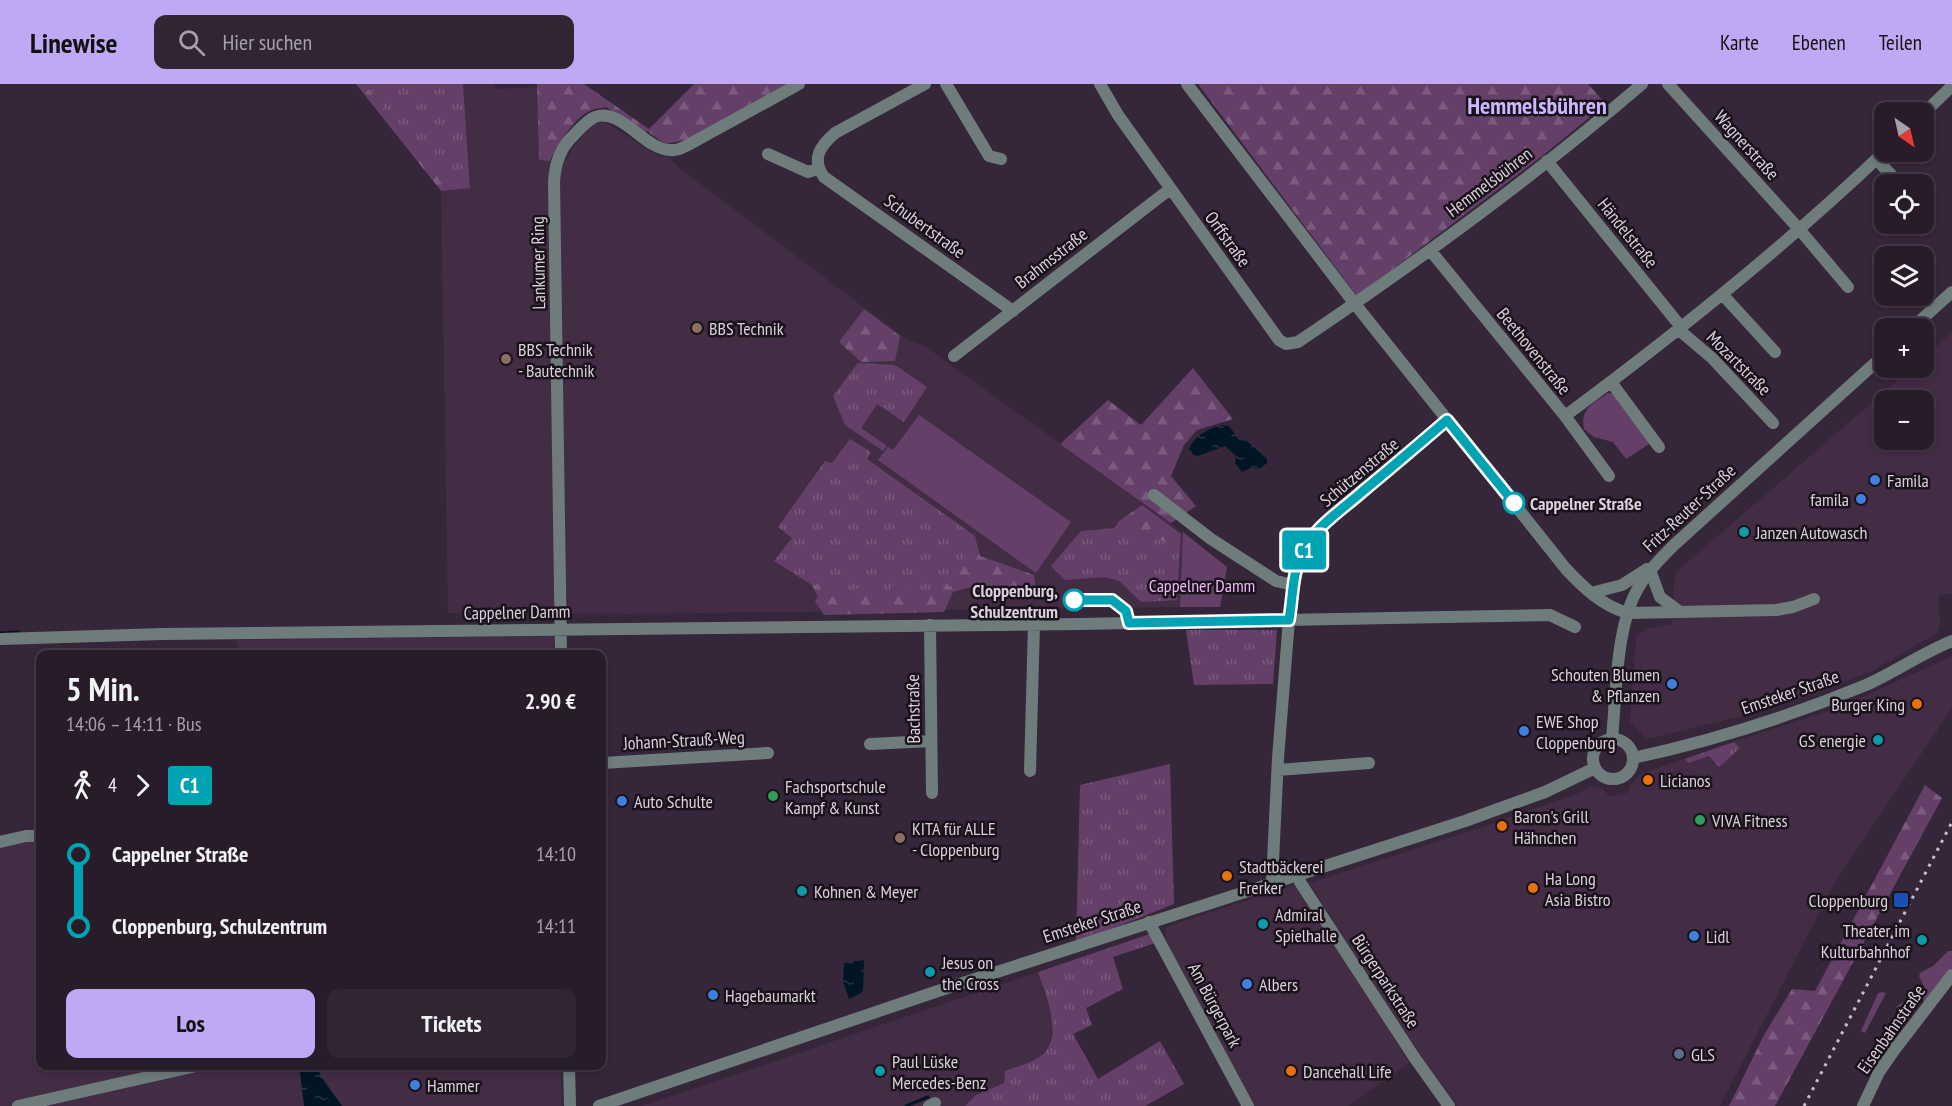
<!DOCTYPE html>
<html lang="de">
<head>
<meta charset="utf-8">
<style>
  body { margin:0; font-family:"PT Sans Narrow",sans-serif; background:#302533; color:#f1f3f6; height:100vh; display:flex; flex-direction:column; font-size:22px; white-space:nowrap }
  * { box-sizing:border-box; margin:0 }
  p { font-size:20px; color:#a5a1a9 }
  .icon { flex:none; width:33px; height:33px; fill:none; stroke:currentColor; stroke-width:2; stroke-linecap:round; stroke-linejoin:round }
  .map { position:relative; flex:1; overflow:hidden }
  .panel { position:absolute; left:36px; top:566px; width:570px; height:420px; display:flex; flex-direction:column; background:#281c2b; border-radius:12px; box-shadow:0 3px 9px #0003,0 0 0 2px #443a47 }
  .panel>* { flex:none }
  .badge { padding:0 12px; border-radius:4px; font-size:21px; line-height:39px }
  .needle { width:39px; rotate:146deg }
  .controls { position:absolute; left:1874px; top:18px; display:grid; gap:12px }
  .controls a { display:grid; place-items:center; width:60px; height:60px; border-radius:12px; background:#281c2b; box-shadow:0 3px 9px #0003,0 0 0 2px #443a47; font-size:30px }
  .map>.badge { position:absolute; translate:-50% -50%; box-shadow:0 0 0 3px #fff }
  .legs { display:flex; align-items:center; gap:9px; height:66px; padding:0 30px; font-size:20px }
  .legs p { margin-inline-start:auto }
  .overview { display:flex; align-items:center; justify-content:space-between; height:102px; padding:0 30px }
  h1 { font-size:33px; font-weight:700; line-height:45px }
  .button { display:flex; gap:12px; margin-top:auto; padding:12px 30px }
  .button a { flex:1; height:69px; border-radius:12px; background:#bfa9f4; color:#111; font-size:24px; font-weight:700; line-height:69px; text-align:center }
  .button a+a { background:#302533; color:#f1f3f6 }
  ul { padding:0 30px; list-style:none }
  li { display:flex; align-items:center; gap:21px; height:72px; font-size:22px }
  li i { display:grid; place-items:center; width:9px; height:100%; margin:0 8px; background:currentColor }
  li i::after { content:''; width:15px; height:15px; margin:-8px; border:4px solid; border-radius:50%; background:#281c2b }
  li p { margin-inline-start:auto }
  li:first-child i { background:linear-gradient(#0000 50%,currentColor 0) }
  li:last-child i { background:linear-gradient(currentColor 50%,#0000 0) }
  header { display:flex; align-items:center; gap:36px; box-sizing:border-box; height:84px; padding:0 30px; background:#bfa9f4; color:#111 }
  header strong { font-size:28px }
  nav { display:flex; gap:33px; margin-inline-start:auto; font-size:21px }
  .search { width:420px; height:54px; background:#302533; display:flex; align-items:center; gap:15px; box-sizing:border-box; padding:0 21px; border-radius:12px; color:#a5a1a9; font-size:22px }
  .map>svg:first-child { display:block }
</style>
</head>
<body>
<header>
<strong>Linewise</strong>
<div class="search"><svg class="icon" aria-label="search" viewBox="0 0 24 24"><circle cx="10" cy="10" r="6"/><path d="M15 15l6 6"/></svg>Hier suchen</div>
<nav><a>Karte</a><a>Ebenen</a><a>Teilen</a></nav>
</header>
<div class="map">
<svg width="1952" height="1022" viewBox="0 0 1952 1022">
  <defs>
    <pattern id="grass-tufts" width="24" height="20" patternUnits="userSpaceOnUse" patternTransform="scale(1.5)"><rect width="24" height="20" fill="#644069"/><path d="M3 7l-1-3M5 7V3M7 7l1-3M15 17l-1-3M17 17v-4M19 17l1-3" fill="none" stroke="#7a5b7e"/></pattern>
    <pattern id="forest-firs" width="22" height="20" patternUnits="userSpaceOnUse" patternTransform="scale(1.5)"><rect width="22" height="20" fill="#644069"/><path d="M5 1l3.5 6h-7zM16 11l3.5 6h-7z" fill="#7a5b7e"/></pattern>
    <pattern id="water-ripples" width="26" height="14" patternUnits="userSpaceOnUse" patternTransform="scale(1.5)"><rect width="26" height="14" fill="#021524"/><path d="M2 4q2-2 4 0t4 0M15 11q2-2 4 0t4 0" fill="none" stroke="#263643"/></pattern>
  </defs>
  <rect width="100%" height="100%" fill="#362639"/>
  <path fill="#422d45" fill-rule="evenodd" d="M463,0H495V5L538,3L539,76H566L573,63L594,40L605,38L658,72L669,73L679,84L906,255L926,263L1183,448L1180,523L628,530L448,529L441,107L470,103Z
    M1952,249V509L1939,512L1940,543L1937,549L1876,585L1814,610L1758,628L1647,655L1630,638L1636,553L1648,544L1672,540L1673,506L1676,488L1912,284H1923V274ZM1884,316H1923V356H1884Z
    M554,552V570H239L237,556Z
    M1952,572V624L1835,798L1720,1022H1457L1419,969L1309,799L1480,744L1576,710L1592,702L1602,704L1609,712L1627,709L1629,702L1641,690L1711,665L1841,623Z
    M40,749V981H561L562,1022H0V755Z
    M1296,800L1363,902L1409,979L1348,1022H1253L1166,856V843Z
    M1038,888L1053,938L1049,962L1038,975L1005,987L1004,999L976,1011L965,1022H642Z"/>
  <path fill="url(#grass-tufts)" d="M365,0H463L470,104L450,106L425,63L399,45Z
    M858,279L895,281L927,303L904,338L877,320L861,344L887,362L883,367L845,341L833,312Z
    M850,355L871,368L867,375L975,452L951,504L923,515L848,516L826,501H812L774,477L792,454L778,443L825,377L832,379Z
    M1127,443L1180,464L1177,516L1141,518L1119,497L1104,493L1065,496L1051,482L1081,447Z
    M1186,546H1277L1273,600L1194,601Z
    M1734,658L1740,664L1719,683L1709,672L1688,679L1685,675Z
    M1170,680L1174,820L1076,859L1080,701Z
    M1150,850L1155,859L1113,873L1123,905L1086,924L1092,941L1073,950L1098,995L1160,957L1184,1000L1145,1022H965L976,1011L1004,999L1005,987C1015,983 1027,980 1036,975C1067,959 1046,913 1038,888Z"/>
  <path fill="url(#forest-firs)" d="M356,0H365L399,45L425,63L450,106L441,107Z
    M537,0H584L649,45L694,0H792L686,56L665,60L647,47L644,49L606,23C602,24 596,24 592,26C574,33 558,60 550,77L539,76Z
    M1198,0H1588L1606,20L1541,73L1357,212Z
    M864,225L900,252L895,277L861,278L839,258Z
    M1193,284L1233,335L1197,346L1184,361L1171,392L1196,422L1171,439L1060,360L1108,316L1141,341Z
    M1142,421L1181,450L1180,464L1127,443L1115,444L1118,438Z
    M975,452L980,472L1034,491L1036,506L970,503L953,508L944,528L824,531L815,517L818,513L812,501H826L848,515L862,499L881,515L898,497L923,514L940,495L951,503Z
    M1925,701L1942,714L1775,1022H1729L1764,951L1792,905L1815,907Z"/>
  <path fill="#644069" d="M1608,309L1617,310L1652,358L1626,375L1613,358L1594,353L1584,345C1580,324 1593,320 1608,309Z
    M919,331L1071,438L1036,489L878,376L888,363L893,366Z
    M1183,448L1227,483L1220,523H1180Z
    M1948,867H1952V884L1926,917H1923L1925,905L1919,892L1921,888L1933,882Z
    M1882,908L1886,909L1865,949L1861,947L1878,909Z
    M1903,918L1909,919L1914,927L1878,981L1874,982L1903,928L1896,923Z"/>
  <path fill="url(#water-ripples)" d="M1222,341L1229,342L1239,356L1247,357L1267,375V379L1258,386L1252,383L1242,388L1235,379L1236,372L1225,362L1195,373L1189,365C1194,352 1209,344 1222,341Z
    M864,876L863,908L849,915L843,897L844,879Z
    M299,981H318L320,991L342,1022H304Z"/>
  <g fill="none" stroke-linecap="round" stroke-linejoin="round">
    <path stroke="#021524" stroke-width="3" d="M0,549L19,548
      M906,1022L928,1013"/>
    <path stroke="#6e7d7c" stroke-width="12" d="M925,0L835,49C820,62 811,75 824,93L1013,227
      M946,0L989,72L1001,75
      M1100,0L1118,31L1279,256L1286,260L1298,258C1417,178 1534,93 1642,0
      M1668,0L1799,145L1848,203
      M1923,30L1952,2
      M768,70L808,88L818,85
      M1876,75L1900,100
      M1547,77L1681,243
      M1923,124L1928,129
      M1430,166L1565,332L1609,392
      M1722,210L1775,268
      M1679,246L1712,274L1773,339
      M954,272L1170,105
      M1611,298L1659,363
      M1565,332C1676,250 1784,163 1884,68
      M1154,411L1211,455L1276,497L1293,501
      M1628,529L1776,526L1793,523L1814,515
      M930,541L932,709
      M0,555L162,550L1079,540L1550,531L1575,543
      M561,570L554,98C555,80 560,64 573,52C580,45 586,37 595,33C621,23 645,66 670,66C676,67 682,64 688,61L799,0
      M870,660L931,657
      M602,679L768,669
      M1278,686L1369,679
      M1030,687L1034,540
      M0,758L26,752H40
      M1298,790L1300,798L1414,973L1449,1022
      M1272,798L1278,674L1289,536L1293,501L1303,466L1321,443L1447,336
      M1149,838L1248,1022
      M569,981L570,1022
      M18,1022L201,981
      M929,1022L935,1019
      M1863,1022L1879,988L1895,965L1952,891"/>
    <path stroke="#6e7d7c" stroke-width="12" d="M1187,0L1355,220L1566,485C1584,504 1602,522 1628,529
      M1912,244L1952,208
      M1650,486L1660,513L1680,528
      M1591,509L1622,501L1647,485
      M1612,655C1616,612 1616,546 1636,508C1646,489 1660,475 1674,461L1884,271
      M1593 675a20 20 0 1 1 40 0a20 20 0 1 1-40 0Z
      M1633,674C1712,657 1791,632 1866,601C1895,588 1922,569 1952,557
      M599,1022L938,907L1465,737L1545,708L1595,684"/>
    <path stroke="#cabecb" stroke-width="3" stroke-dasharray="3 6" stroke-linecap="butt" d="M1804,1022L1952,738"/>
  </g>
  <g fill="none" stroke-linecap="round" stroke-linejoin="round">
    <defs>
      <path id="line-1" d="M1074,516H1112L1126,527L1129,539L1289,536C1293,513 1292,490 1302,469C1314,443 1343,425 1363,407C1391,384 1419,360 1447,336L1514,419"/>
    </defs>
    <use href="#line-1" stroke="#fff" stroke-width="14"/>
    <use href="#line-1" stroke="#00a3b4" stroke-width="9"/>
  </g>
  <g fill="#8d6e63" stroke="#19121a" stroke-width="2">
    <circle cx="697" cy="244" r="6"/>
    <circle cx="506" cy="275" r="6"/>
    <circle cx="900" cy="754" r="6"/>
  </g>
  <g fill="#3f7fe0" stroke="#19121a" stroke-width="2">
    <circle cx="1875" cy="396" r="6"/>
    <circle cx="1861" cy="415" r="6"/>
    <circle cx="1672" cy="600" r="6"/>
    <circle cx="1524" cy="647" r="6"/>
    <circle cx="622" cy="717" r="6"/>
    <circle cx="1694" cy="852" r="6"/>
    <circle cx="1247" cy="900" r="6"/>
    <circle cx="713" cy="911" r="6"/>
    <circle cx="415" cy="1001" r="6"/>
  </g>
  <g fill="#fff" stroke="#00a3b4" stroke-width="3">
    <circle cx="1514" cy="419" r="10"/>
    <circle cx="1074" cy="516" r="10"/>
  </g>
  <g fill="#0f9aa8" stroke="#19121a" stroke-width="2">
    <circle cx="1744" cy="448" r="6"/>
    <circle cx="1878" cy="656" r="6"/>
    <circle cx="802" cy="807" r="6"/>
    <circle cx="1263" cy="840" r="6"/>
    <circle cx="1922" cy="856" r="6"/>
    <circle cx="930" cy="888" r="6"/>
    <circle cx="880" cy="987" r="6"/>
  </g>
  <g fill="#e8710a" stroke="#19121a" stroke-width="2">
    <circle cx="1917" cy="620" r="6"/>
    <circle cx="1648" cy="696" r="6"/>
    <circle cx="1502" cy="742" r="6"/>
    <circle cx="1227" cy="792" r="6"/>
    <circle cx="1533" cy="804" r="6"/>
    <circle cx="1291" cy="987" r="6"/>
  </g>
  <g fill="#2e9e5b" stroke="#19121a" stroke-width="2">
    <circle cx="773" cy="712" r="6"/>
    <circle cx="1700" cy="736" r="6"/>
  </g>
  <rect fill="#1a4fb4" stroke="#19121a" stroke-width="2" x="1893" y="808" width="16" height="16" rx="3"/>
  <circle fill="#5c6f8a" stroke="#19121a" stroke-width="2" cx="1679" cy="970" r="6"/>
  <g text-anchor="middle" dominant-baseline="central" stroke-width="5" stroke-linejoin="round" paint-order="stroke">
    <g font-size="18" fill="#dbd0dc" stroke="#19121a">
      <text transform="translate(1747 61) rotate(48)">Wagnerstraße</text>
      <text transform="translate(1489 98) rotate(-37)">Hemmelsbühren</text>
      <text transform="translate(925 142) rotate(36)">Schubertstraße</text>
      <text transform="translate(1628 149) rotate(51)">Händelstraße</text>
      <text transform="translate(1228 155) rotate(54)">Orffstraße</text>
      <text transform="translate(1051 174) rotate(-38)">Brahmsstraße</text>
      <text transform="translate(538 179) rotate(-91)">Lankumer Ring</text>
      <text transform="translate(1534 267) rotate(51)">Beethovenstraße</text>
      <text transform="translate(1739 279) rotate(45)">Mozartstraße</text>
      <text transform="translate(1359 388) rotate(-40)">Schützenstraße</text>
      <text transform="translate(1689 424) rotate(-43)">Fritz-Reuter-Straße</text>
      <text transform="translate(517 528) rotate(-1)">Cappelner Damm</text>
      <text transform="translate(1790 608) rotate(-19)">Emsteker Straße</text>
      <text transform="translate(913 625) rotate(-91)">Bachstraße</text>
      <text transform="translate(684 656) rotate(-3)">Johann-Strauß-Weg</text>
      <text transform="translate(1092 837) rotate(-18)">Emsteker Straße</text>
      <text transform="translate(1386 897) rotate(57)">Bürgerparkstraße</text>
      <text transform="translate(1215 921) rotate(62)">Am Bürgerpark</text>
      <text transform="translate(1891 945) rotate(-55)">Eisenbahnstraße</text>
    </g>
    <g font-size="18" fill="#dbd0dc" stroke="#19121a" text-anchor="start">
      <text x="709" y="244">BBS Technik</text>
      <text x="518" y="265">BBS Technik<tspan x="518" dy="21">- Bautechnik</tspan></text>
      <text x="1887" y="396">Famila</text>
      <text x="1849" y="415" text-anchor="end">famila</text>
      <text x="1756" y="448">Janzen Autowasch</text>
      <text x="1660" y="590" text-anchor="end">Schouten Blumen<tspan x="1660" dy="21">&amp; Pflanzen</tspan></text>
      <text x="1905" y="620" text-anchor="end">Burger King</text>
      <text x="1536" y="637">EWE Shop<tspan x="1536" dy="21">Cloppenburg</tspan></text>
      <text x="1866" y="656" text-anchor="end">GS energie</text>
      <text x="1660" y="696">Licianos</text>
      <text x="785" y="702">Fachsportschule<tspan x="785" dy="21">Kampf &amp; Kunst</tspan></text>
      <text x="634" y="717">Auto Schulte</text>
      <text x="1514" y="732">Baron's Grill<tspan x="1514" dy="21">Hähnchen</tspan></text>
      <text x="1712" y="736">VIVA Fitness</text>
      <text x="912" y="744">KITA für ALLE<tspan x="912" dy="21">- Cloppenburg</tspan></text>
      <text x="1239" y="782">Stadtbäckerei<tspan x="1239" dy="21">Frerker</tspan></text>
      <text x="1545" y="794">Ha Long<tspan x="1545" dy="21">Asia Bistro</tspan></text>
      <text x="814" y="807">Kohnen &amp; Meyer</text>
      <text x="1888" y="816" text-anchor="end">Cloppenburg</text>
      <text x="1275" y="830">Admiral<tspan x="1275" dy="21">Spielhalle</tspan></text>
      <text x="1910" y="846" text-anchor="end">Theater im<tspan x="1910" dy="21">Kulturbahnhof</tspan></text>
      <text x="1706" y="852">Lidl</text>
      <text x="942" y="878">Jesus on<tspan x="942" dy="21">the Cross</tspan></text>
      <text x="1259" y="900">Albers</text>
      <text x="725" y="911">Hagebaumarkt</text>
      <text x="1691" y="970">GLS</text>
      <text x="892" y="977">Paul Lüske<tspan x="892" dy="21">Mercedes-Benz</tspan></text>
      <text x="1303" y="987">Dancehall Life</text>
      <text x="427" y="1001">Hammer</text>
    </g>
    <g font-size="18" font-weight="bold" fill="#dbd0dc" stroke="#19121a" text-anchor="start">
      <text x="1530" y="419">Cappelner Straße</text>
      <text x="1058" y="506" text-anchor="end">Cloppenburg,<tspan x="1058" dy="21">Schulzentrum</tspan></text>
    </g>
    <g font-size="18" fill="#efb7f7" stroke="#19121a">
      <text x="1202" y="501">Cappelner Damm</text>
    </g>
    <g font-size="24" font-weight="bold" fill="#ccb7fe" stroke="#19121a">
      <text x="1537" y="21">Hemmelsbühren</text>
    </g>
  </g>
</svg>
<div class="controls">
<a><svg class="needle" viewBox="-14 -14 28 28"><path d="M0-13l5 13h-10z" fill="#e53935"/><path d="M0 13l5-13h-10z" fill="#a5a1a9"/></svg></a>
<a><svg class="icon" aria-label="locate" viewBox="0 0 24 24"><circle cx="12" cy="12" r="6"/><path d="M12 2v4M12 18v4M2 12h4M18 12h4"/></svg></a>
<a><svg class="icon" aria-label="layers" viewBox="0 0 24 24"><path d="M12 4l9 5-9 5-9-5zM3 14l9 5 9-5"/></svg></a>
<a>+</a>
<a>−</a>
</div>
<b class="badge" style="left:1304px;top:466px;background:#00a3b4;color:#fff">C1</b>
<section class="panel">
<div class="overview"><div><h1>5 Min.</h1><p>14:06 – 14:11 · Bus</p></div><b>2.90 €</b></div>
<div class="legs"><svg class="icon" aria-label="walk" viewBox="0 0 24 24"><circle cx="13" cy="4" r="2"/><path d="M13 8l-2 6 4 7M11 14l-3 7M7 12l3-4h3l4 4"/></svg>4<svg class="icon" aria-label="forward" viewBox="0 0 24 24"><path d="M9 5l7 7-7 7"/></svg><b class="badge" style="background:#00a3b4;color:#fff">C1</b></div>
<ul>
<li><i style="color:#00a3b4"></i><b>Cappelner Straße</b><p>14:10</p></li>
<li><i style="color:#00a3b4"></i><b>Cloppenburg, Schulzentrum</b><p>14:11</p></li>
</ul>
<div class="button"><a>Los</a><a>Tickets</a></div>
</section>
</div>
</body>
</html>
